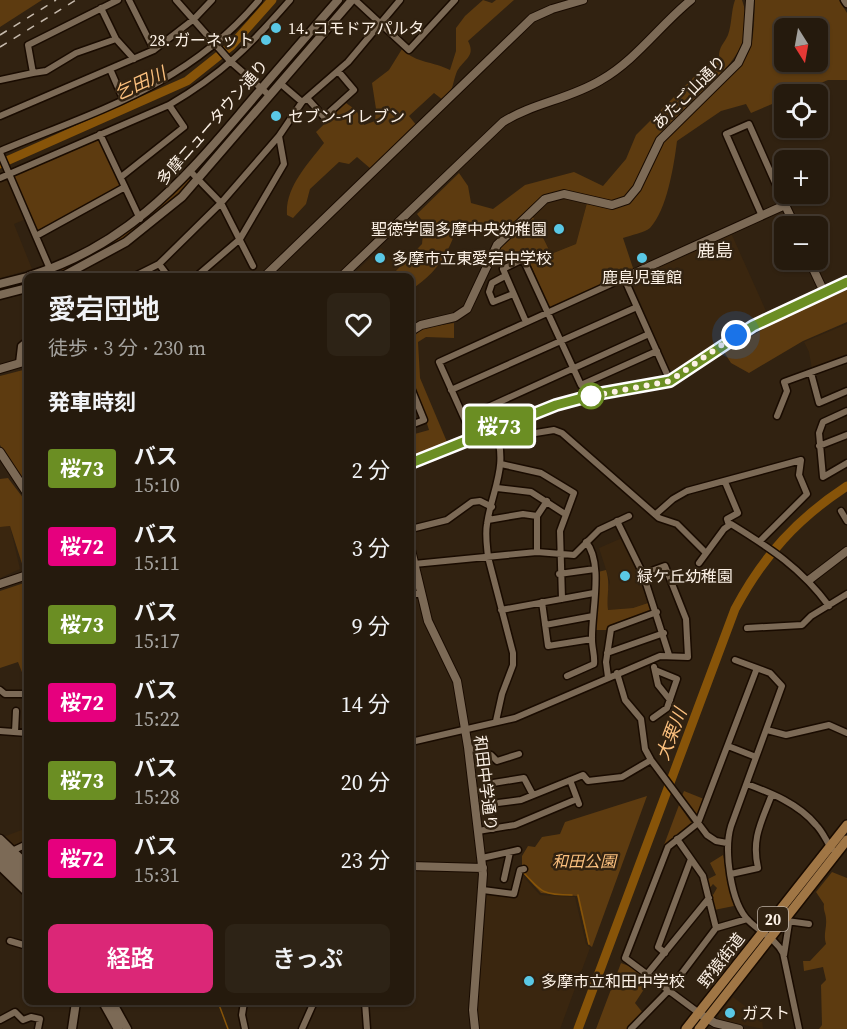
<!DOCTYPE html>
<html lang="ja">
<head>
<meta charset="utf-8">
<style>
  body { margin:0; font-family:"Source Serif 4","Noto Sans JP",serif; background:#2d2316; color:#f1f3f6; height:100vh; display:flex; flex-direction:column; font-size:22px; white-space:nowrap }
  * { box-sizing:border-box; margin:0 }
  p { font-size:20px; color:#a3a19d }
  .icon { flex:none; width:33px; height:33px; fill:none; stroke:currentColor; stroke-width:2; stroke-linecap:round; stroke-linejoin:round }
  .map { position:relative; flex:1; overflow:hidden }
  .side { position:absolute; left:24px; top:273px; width:390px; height:732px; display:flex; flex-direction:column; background:#251a0d; border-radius:9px; box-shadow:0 2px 4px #0004,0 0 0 2px #42382e }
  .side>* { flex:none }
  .badge { padding:0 12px; border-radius:4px; font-size:21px; line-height:39px }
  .needle { width:39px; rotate:169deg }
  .fabs { position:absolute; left:774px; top:18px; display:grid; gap:12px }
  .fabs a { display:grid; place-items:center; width:54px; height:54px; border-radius:9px; background:#251a0d; box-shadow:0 2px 4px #0004,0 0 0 2px #42382e; font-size:30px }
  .you { position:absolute; width:30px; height:30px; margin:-15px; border:4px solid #fff; border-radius:50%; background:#1a73e8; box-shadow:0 0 0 9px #1a73e833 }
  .map>.badge { position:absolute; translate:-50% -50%; box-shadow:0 0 0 3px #fff }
  h2 { padding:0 24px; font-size:22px; line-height:54px }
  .round { display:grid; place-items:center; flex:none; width:63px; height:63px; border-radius:9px; background:#2d2316 }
  .overview { display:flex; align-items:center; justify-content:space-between; height:102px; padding:0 24px }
  h1 { font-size:28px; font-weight:600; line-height:45px }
  .action { display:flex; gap:12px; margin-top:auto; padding:12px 24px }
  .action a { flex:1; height:69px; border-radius:9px; background:#db2777; color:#fff; font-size:24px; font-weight:600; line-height:69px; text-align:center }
  .action a+a { background:#2d2316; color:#f1f3f6 }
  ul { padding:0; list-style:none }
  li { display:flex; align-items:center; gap:18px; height:78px; padding:0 24px }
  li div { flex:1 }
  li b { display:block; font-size:22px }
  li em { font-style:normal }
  li .badge { min-width:66px; font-weight:700; text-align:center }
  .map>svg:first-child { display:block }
</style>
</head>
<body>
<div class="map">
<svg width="847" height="1029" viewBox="0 0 847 1029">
  <rect width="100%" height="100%" fill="#312211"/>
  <path fill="#3a260f" d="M6,178H9L26,219L14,224L32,269L0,278V180Z
    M562,198H573L587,203L576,244L551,254L532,215L548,202Z
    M731,233L766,311L732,331L674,372H670L630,279Z
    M381,248L399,268L391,276H351Z
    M847,324V356L812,369L809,352L804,342Z
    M10,526L20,569L0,578V527Z
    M622,538L637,563L651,602L633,608L608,610L606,596L610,582L599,548Z
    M27,828V841L13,847L3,837Z
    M521,874L540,895L575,897L586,944L590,948L560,1029H478L477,1014L487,892L515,896Z
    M733,997L749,1009V1014L762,1017L763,1029L720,1020L718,1015Z"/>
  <path fill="#5d3b10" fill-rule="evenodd" d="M0,0H42L0,27Z
    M483,0L492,3L496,0H514L468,41C477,58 461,60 456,74C451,89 455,86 443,100L434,93L409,116L417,126L371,169L357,157L349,164L339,162L310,189L306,204L293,218L287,215C285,187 308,164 324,143L316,132L346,103L356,110L364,125L375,121L376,109L372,83L389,70L402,49C417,64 433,61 450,70L456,51V28L465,16Z
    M735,0H742C756,39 734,59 710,86L712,93C753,54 753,57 755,0H839L847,13V80H828L794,94H784V99L751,113L746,104L721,111L677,141C674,165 667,210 650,228C644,233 631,235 623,238L634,271L549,308L527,256L500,266L491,265L504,243L481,224L471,230L458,225C447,256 438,271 411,290V276H391L422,244L424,223L417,214L459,173L468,186L471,203L493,209L525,185L574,172L603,186L626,159L636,135L696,75L719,57C719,46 724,44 728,35C732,24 731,11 735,0ZM784,28H818V62H784ZM562,198H573L587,203L576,244L551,254L532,215L548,202Z
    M340,1L345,4L271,90L269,89Z
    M95,138L100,140L121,183L120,187L40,232L36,230L13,178L14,172Z
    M188,179L193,181C157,222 110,248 63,273L61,267C108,242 151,218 188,179Z
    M847,290V322L803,341L749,373L731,363L724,352L791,313Z
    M454,323V338L426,337L418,342L420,378L447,442L411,456V435L429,430L413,379L412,338L423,328Z
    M27,369V486L0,445V376Z
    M8,478L27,503V569L24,570L10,526L0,527V479Z
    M606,570C611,585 606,595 608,610L633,608L651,602L652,612L606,630H595L598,572Z
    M27,582V685L18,662L0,668V591Z
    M684,791L704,799L697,816L681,798Z
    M647,796L592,947L588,944L577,896L541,893L522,872V856L528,846L535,847L542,837L560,834L565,822Z
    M679,805L693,825L665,845H664Z
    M723,855L734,906L714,910L710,893L713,895L717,888L713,884L709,889L706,880L716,875L710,863Z
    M832,872L847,878V1029H819L822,1025L821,985L826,980L823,967L804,971L803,961H810L826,944C823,934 827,928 826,919C826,913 823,911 824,904L816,892Z
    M621,963L634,968L650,980L635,1003L643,1013L627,1029H596Z"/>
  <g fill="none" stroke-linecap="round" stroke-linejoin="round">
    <path stroke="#875409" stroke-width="1.5" d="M524,873C542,893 544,895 572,895
      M578,895L589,944
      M218,1002L228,1029"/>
    <path stroke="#875409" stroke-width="9" d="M0,164L187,81L231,46L272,0
      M578,1029L735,609C763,556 798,518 847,486"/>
    <defs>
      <path id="minor" d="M129,0L154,50
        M176,0L230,61L270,96
        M355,0L409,50L455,0
        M101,8L116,39L134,59
        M110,69L123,99
        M33,73L46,71L76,53L116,39
        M0,80L33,73L28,45L118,0
        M281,84L302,102
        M307,98L324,117L354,90L338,71
        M0,116L154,50L194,19L212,0
        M100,134L140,219
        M0,151C99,110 188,85 259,0
        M0,153L53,276
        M191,172L221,203L253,266
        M121,177L184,127L169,105
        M0,178L169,105C222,74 250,46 290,0
        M762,216L726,134L749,124L785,205
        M36,236L125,187
        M159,264L168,276
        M135,276L159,264L221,203L279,136L302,102L348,62L400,0
        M197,276L240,239L284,164L279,136
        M505,276L492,283L489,292L493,302L513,294
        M526,322L503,269L523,259L581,385L657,351
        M19,363L21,346L27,341
        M811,373L819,403L847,391
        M411,388L424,420L411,425
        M451,390L637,307
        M847,411L823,422L819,433L823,477L847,463
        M777,416L787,391L784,382L847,359
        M464,418L649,334
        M495,428C509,467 492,489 487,524C485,535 487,546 488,557L513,653V665L502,694L496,721
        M473,438L439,362L624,278L670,381
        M499,439L554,430L562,433L659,518L677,524L706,553
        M819,446L847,435
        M501,464L541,473L574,493L560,531L562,599
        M725,482L738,513L727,519L729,525
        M497,488L531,492L565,514
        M841,511L847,521
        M656,514L673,499L687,491L801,460L799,475L807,494L760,541
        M488,520L523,514L537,516
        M617,521L643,574L669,655
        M411,529L447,520L472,502L480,501L492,507
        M537,552V516L547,501
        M699,563L724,529L731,524C770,548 801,568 829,606
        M414,564L537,552L574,555L599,530L629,516
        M559,574L595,569
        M411,594H421
        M542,602L548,646L592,639
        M501,610L594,593
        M545,625L593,616
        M747,628L802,625L811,616L847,594
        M607,653L664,633
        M735,660L770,673L782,686L731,826C724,849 730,903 749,921C760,932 775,938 783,953L799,1029
        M654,667L658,685L670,700
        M617,673L625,700L641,719L645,749L651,760L707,835L716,841L727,843
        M567,676L594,664C595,656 592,648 592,640C591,613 604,563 586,542
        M608,677L606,662L611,629L657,612
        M0,690L5,694H27
        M653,718L667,708L677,679L655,670
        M767,730L786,735L829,725L847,733
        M0,731L27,733
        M15,732L16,711
        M411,742L515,718L660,656L688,657L686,619L665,566L643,574
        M728,746L756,757
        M468,747L491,755L497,761L519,754
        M484,753L493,829
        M570,780L579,804
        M487,784L524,778L533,795
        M747,784C771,793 799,804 816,825C823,832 826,841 832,849
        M490,804L521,800L583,775L588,781L622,777L651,760
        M478,831L515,825L577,799
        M12,851L27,844
        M482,858L518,850
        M731,874L758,868C751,838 762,821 772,794
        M504,879L510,852
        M483,890L514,894L520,870L524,869
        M787,921L809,924
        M716,928L747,919
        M10,941L27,946
        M665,953L658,947L691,859
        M784,955L789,923
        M648,973L709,898
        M244,1002L242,1015L245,1029
        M365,1002L367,1029
        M699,1013L625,958L668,847L698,823L757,668
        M0,1020L15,1012L23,1020L31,1017L40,1019L38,1029
        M302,1029L314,1002
        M631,1029L670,989L716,928L703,876L677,839"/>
      <path id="tertiary" d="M809,260L824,292
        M265,276L532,18L552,9L583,0
        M342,276L503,122C533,103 570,99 601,80C636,60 660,25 691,0
        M624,278L785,205L795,226
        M411,331L421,325L455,317L467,309L497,245L545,199L564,194L612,205L627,200L637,188L660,140L738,63L747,44L750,0
        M0,369L27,361
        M0,452L27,493
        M411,463L556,405L670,381L753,326L847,282
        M411,550L428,621L457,681L468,747L483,874L473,1010L475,1029
        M809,580L847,551
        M0,584L27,575
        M411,866L483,868
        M703,1016L715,1023L739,1029"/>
      <path id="secondary" d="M845,0L847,3
        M29,276C123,247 178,187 239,115C272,76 305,38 338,0
        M63,276L126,242L182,197L352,0
        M0,284L27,277
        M0,295L27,288
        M0,839L27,865
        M0,847L27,873
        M0,857L27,883
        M0,866L27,892
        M103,1002L118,1029
        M112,1002L127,1029
        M72,1029L76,1002"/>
      <path id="primary" d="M686,1029L847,825
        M699,1029L847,840"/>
    </defs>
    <use href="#minor" stroke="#190b00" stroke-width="9"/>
    <use href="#tertiary" stroke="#190b00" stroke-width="10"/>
    <use href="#secondary" stroke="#190b00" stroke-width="11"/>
    <use href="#primary" stroke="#190b00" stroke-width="12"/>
    <use href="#minor" stroke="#7c6a56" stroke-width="6"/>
    <use href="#tertiary" stroke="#7c6a56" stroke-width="8"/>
    <use href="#secondary" stroke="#7c6a56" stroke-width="8"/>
    <use href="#primary" stroke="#a07645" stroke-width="9"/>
    <path stroke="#c6baad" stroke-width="1.5" stroke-dasharray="8 8" stroke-linecap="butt" d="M0,35L56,0
      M0,47L76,0"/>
  </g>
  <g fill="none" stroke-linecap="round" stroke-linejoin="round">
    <defs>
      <path id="line" d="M411,463L556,405L597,394L670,381L753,326L847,282"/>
    </defs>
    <use href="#line" stroke="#fff" stroke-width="14"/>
    <use href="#line" stroke="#6b8e23" stroke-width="9"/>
    <path stroke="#fcf1e6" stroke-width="6" stroke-dasharray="0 10.8" d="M591,396L587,397L670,381L736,335"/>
  </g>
  <g fill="#5ac8e5" stroke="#312211" stroke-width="2">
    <circle cx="276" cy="28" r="6"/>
    <circle cx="266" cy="40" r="6"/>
    <circle cx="276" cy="116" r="6"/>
    <circle cx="559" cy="229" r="6"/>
    <circle cx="380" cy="258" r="6"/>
    <circle cx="642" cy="258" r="6"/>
    <circle cx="625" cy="576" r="6"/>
    <circle cx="529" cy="981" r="6"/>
    <circle cx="730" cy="1013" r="6"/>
  </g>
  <circle fill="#fff" stroke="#6b8e23" stroke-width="3" cx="591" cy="396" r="12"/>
  <g text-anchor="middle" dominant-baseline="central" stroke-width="5" stroke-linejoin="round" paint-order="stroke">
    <rect fill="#312211" stroke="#bfb3a6" stroke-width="1.5" x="758" y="907" width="30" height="24" rx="4.5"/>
    <g font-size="15" font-weight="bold" fill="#fcf1e6">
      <text x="773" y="919">20</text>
    </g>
    <g font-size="16" fill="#fcf1e6" stroke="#312211" text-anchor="start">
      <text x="288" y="28">14. コモドアパルタ</text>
      <text x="254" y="40" text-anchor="end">28. ガーネット</text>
      <text x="288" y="116">セブン-イレブン</text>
      <text x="547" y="229" text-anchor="end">聖徳学園多摩中央幼稚園</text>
      <text x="392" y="258">多摩市立東愛宕中学校</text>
      <text x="642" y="277" text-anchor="middle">鹿島児童館</text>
      <text x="637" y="576">緑ケ丘幼稚園</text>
      <text x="541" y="981">多摩市立和田中学校</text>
      <text x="742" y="1013">ガスト</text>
    </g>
    <g font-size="16" fill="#fcf1e6" stroke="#312211">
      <text transform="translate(689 92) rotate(-45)">あたご山通り</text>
      <text transform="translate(212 122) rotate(-49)">多摩ニュータウン通り</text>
      <text transform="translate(486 783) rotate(83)">和田中学通り</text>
      <text transform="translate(721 960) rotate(-52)">野猿街道</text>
    </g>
    <g font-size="16" font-style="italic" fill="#fcc17f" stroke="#312211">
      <text x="584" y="861">和田公園</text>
    </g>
    <g font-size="18" font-style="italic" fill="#fabf7d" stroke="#312211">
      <text transform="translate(140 83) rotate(-24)">乞田川</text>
      <text transform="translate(671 734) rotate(-69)">大栗川</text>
    </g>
    <g font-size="18" fill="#fcf1e6" stroke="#312211">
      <text x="715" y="250">鹿島</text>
    </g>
  </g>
</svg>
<div class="fabs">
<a><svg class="needle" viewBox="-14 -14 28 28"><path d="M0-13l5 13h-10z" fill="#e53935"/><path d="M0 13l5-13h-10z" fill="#a3a19d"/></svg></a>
<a><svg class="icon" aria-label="locate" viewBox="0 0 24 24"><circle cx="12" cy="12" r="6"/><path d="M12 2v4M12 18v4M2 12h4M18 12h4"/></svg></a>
<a>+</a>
<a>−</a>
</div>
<div class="you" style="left:736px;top:335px"></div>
<b class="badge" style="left:499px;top:426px;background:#6b8e23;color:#fff">桜73</b>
<section class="side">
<div class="overview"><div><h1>愛宕団地</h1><p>徒歩 · 3 分 · 230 m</p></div><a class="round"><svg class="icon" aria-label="heart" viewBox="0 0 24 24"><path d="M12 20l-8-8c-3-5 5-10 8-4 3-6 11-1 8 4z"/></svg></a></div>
<h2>発車時刻</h2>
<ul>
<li><span class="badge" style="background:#6b8e23;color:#fff">桜73</span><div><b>バス</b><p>15:10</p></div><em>2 分</em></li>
<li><span class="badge" style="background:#e6007e;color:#fff">桜72</span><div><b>バス</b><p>15:11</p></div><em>3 分</em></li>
<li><span class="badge" style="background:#6b8e23;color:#fff">桜73</span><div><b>バス</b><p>15:17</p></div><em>9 分</em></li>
<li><span class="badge" style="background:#e6007e;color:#fff">桜72</span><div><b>バス</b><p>15:22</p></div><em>14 分</em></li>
<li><span class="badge" style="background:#6b8e23;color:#fff">桜73</span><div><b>バス</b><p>15:28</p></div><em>20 分</em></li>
<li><span class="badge" style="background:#e6007e;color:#fff">桜72</span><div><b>バス</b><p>15:31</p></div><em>23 分</em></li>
</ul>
<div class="action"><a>経路</a><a>きっぷ</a></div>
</section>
</div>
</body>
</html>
